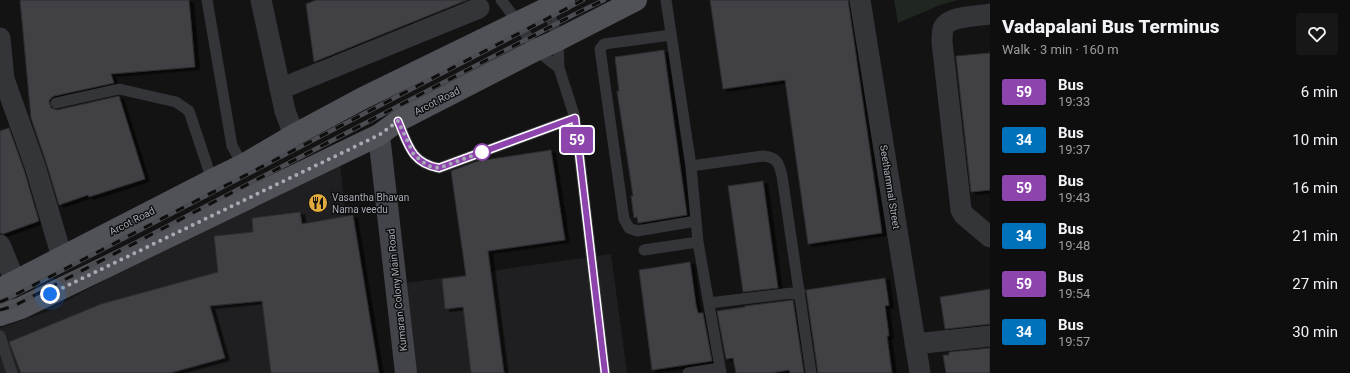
<!DOCTYPE html>
<html lang="en">
<head>
<meta charset="utf-8">
<style>
  body { margin:0; font-family:Roboto,sans-serif; background:#171718; color:#f1f3f6; height:100vh; display:flex; flex-direction:column; font-size:15px; white-space:nowrap }
  * { box-sizing:border-box; margin:0 }
  p { font-size:13px; color:#9b9c9e }
  .icon { flex:none; width:22px; height:22px; fill:none; stroke:currentColor; stroke-width:2; stroke-linecap:round; stroke-linejoin:round }
  .map { position:relative; flex:1; overflow:hidden }
  .details { display:flex; flex-direction:column; background:#0e0e0f; width:360px }
  .details>* { flex:none }
  .badge { padding:0 8px; border-radius:3px; font-size:14px; line-height:26px }
  .you { position:absolute; width:20px; height:20px; margin:-10px; border:3px solid #fff; border-radius:50%; background:#1a73e8; box-shadow:0 0 0 6px #1a73e833 }
  .map>.badge { position:absolute; translate:-50% -50%; box-shadow:0 0 0 2px #fff }
  .round { display:grid; place-items:center; flex:none; width:42px; height:42px; border-radius:4px; background:#171718 }
  .summary { display:flex; align-items:center; justify-content:space-between; height:68px; padding:0 12px }
  h1 { font-size:19px; font-weight:800; line-height:30px }
  ul { padding:0; list-style:none }
  li { display:flex; align-items:center; gap:12px; height:48px; padding:0 12px }
  li div { flex:1 }
  li b { display:block; font-size:15px }
  li em { font-style:normal }
  li .badge { min-width:44px; font-weight:700; text-align:center }
  main { display:flex; flex:1; min-height:0 }
  .map>svg:first-child { display:block }
</style>
</head>
<body>
<main>
<div class="map">
<svg width="990" height="373" viewBox="0 0 990 373">
  <defs>
    <filter id="shadow"><feDropShadow dx="4.5" dy="2.5" stdDeviation="0" flood-color="#0009"/></filter>
  </defs>
  <rect width="100%" height="100%" fill="#131314"/>
  <path fill="#1f1f21" d="M339,152L362,373H0V328L48,311Z
    M611,254L627,373H408L399,284Z"/>
  <path fill="#1f2720" d="M894,0H958L940,5L898,23Z"/>
  <path fill="#404044" stroke="#2d2d30" filter="url(#shadow)" d="M20,0H189L195,67L111,74L114,83L54,96L51,98L49,101L51,108L57,110L119,96L145,179L89,197L88,195L59,205L46,162L31,118Z
    M316,0H467L314,62L306,4Z
    M710,0H848L882,233L808,244L785,80L723,89Z
    M664,50L687,215L638,223L637,217L634,218L631,196H633L617,91H619L615,57Z
    M990,53V190L971,192L956,56Z
    M9,128L24,170L39,221L3,234L0,233V131Z
    M551,150L565,240L488,251L504,373H471L463,307L445,309L442,279L466,276L451,171L478,161Z
    M763,181L778,288L743,292L728,186Z
    M300,212L302,224L353,215L379,373H271L262,301L210,306L225,358L170,373H21L9,342L101,304L218,272L214,236L253,232L252,218Z
    M690,262L696,305L698,313H703L712,361L652,370L639,270Z
    M885,278L889,305L885,306L889,336H887L892,373H818L806,290Z
    M990,289V324L945,329L940,297Z
    M793,300L804,373H790L789,370L771,373H736L733,358L726,359L717,311L745,307V306Z
    M990,348V373H946L943,355H949V352Z"/>
  <g fill="none" stroke-linecap="round" stroke-linejoin="round">
    <path stroke="#343539" stroke-width="11" d="M207,0L232,146L243,165
      M501,0L518,22L536,50L559,68
      M666,0L691,166L698,242L721,373
      M547,4L558,40L559,68L575,118L605,373
      M671,35L604,44L600,49L624,219L629,228L637,231L696,221
      M56,103L119,89L176,102L189,111L212,180
      M398,121C408,144 411,163 439,168L575,118
      M691,166L763,156C777,157 779,163 782,176L811,373
      M644,250L698,242
      M709,303L800,292
      M0,336L12,373
      M688,373L720,368"/>
    <path stroke="#343539" stroke-width="21" d="M261,0L285,111L294,135
      M860,0L920,373
      M990,14C978,16 947,16 943,29C942,33 942,38 942,42L961,210L964,215L990,237
      M0,38L4,79L35,166L62,257
      M280,89L479,8
      M0,245L15,281
      M915,344L990,336"/>
    <path stroke="#424449" stroke-width="22" d="M379,135L406,373"/>
    <path stroke="#505258" stroke-width="22" d="M0,289L212,180L243,165L294,135L363,98L564,0
      M0,315L21,308L379,135L398,121L536,50L558,40L636,0"/>
    <defs>
      <path id="rail" d="M0,302L7,299L583,0
        M0,310L14,306L577,13L604,0"/>
    </defs>
    <use href="#rail" stroke="#4b4d52" stroke-width="4.5"/>
    <use href="#rail" stroke="#0e0e0f" stroke-width="3" stroke-dasharray="9" stroke-linecap="butt"/>
  </g>
  <g fill="none" stroke-linecap="round" stroke-linejoin="round">
    <defs>
      <path id="line" d="M398,121C408,144 411,163 439,168L575,118L605,373"/>
    </defs>
    <use href="#line" stroke="#fff" stroke-width="9"/>
    <use href="#line" stroke="#8e44ad" stroke-width="6"/>
    <path stroke="#a6aab4" stroke-width="4" stroke-dasharray="0 7.2" d="M50,294L379,135L398,121L414,155L428,166L439,168L482,152"/>
  </g>
  <defs>
    <symbol id="restaurant-disc" viewBox="-11 -11 22 22"><circle r="9.5" fill="#e2ab3d" stroke="#0e0e0f"/><path d="M-5-6h1v4h1v-4h1v4h1v-4h1v5L-1.5 .5V6h-2V.5L-5-1ZM5-6V6H3V1.5H1.5Q1.5-4 5-6Z" fill="#111"/></symbol>
  </defs>
  <g fill-rule="evenodd">
    <use href="#restaurant-disc" x="307" y="192" width="22" height="22"/>
  </g>
  <circle fill="#fff" stroke="#8e44ad" stroke-width="2" cx="482" cy="152" r="8"/>
  <g text-anchor="middle" dominant-baseline="central" stroke-width="3" stroke-linejoin="round" paint-order="stroke">
    <g font-size="10" fill="#a6aab4" stroke="#0e0e0f">
      <text transform="translate(437 101) rotate(-27)">Arcot Road</text>
      <text transform="translate(890 187) rotate(81)">Seethammal Street</text>
      <text transform="translate(132 221) rotate(-27)">Arcot Road</text>
      <text transform="translate(397 290) rotate(-96)">Kumaran Colony Main Road</text>
    </g>
    <g font-size="10" fill="#a6aab4" stroke="#0e0e0f" text-anchor="start">
      <text x="332" y="197">Vasantha Bhavan<tspan x="332" dy="12">Nama veedu</tspan></text>
    </g>
  </g>
</svg>
<div class="you" style="left:50px;top:294px"></div>
<b class="badge" style="left:577px;top:140px;background:#8e44ad;color:#fff">59</b>
</div>
<section class="details">
<div class="summary"><div><h1>Vadapalani Bus Terminus</h1><p>Walk · 3 min · 160 m</p></div><a class="round"><svg class="icon" aria-label="heart" viewBox="0 0 24 24"><path d="M12 20l-8-8c-3-5 5-10 8-4 3-6 11-1 8 4z"/></svg></a></div>
<ul>
<li><span class="badge" style="background:#8e44ad;color:#fff">59</span><div><b>Bus</b><p>19:33</p></div><em>6 min</em></li>
<li><span class="badge" style="background:#0072bc;color:#fff">34</span><div><b>Bus</b><p>19:37</p></div><em>10 min</em></li>
<li><span class="badge" style="background:#8e44ad;color:#fff">59</span><div><b>Bus</b><p>19:43</p></div><em>16 min</em></li>
<li><span class="badge" style="background:#0072bc;color:#fff">34</span><div><b>Bus</b><p>19:48</p></div><em>21 min</em></li>
<li><span class="badge" style="background:#8e44ad;color:#fff">59</span><div><b>Bus</b><p>19:54</p></div><em>27 min</em></li>
<li><span class="badge" style="background:#0072bc;color:#fff">34</span><div><b>Bus</b><p>19:57</p></div><em>30 min</em></li>
</ul>
</section>
</main>
</body>
</html>
